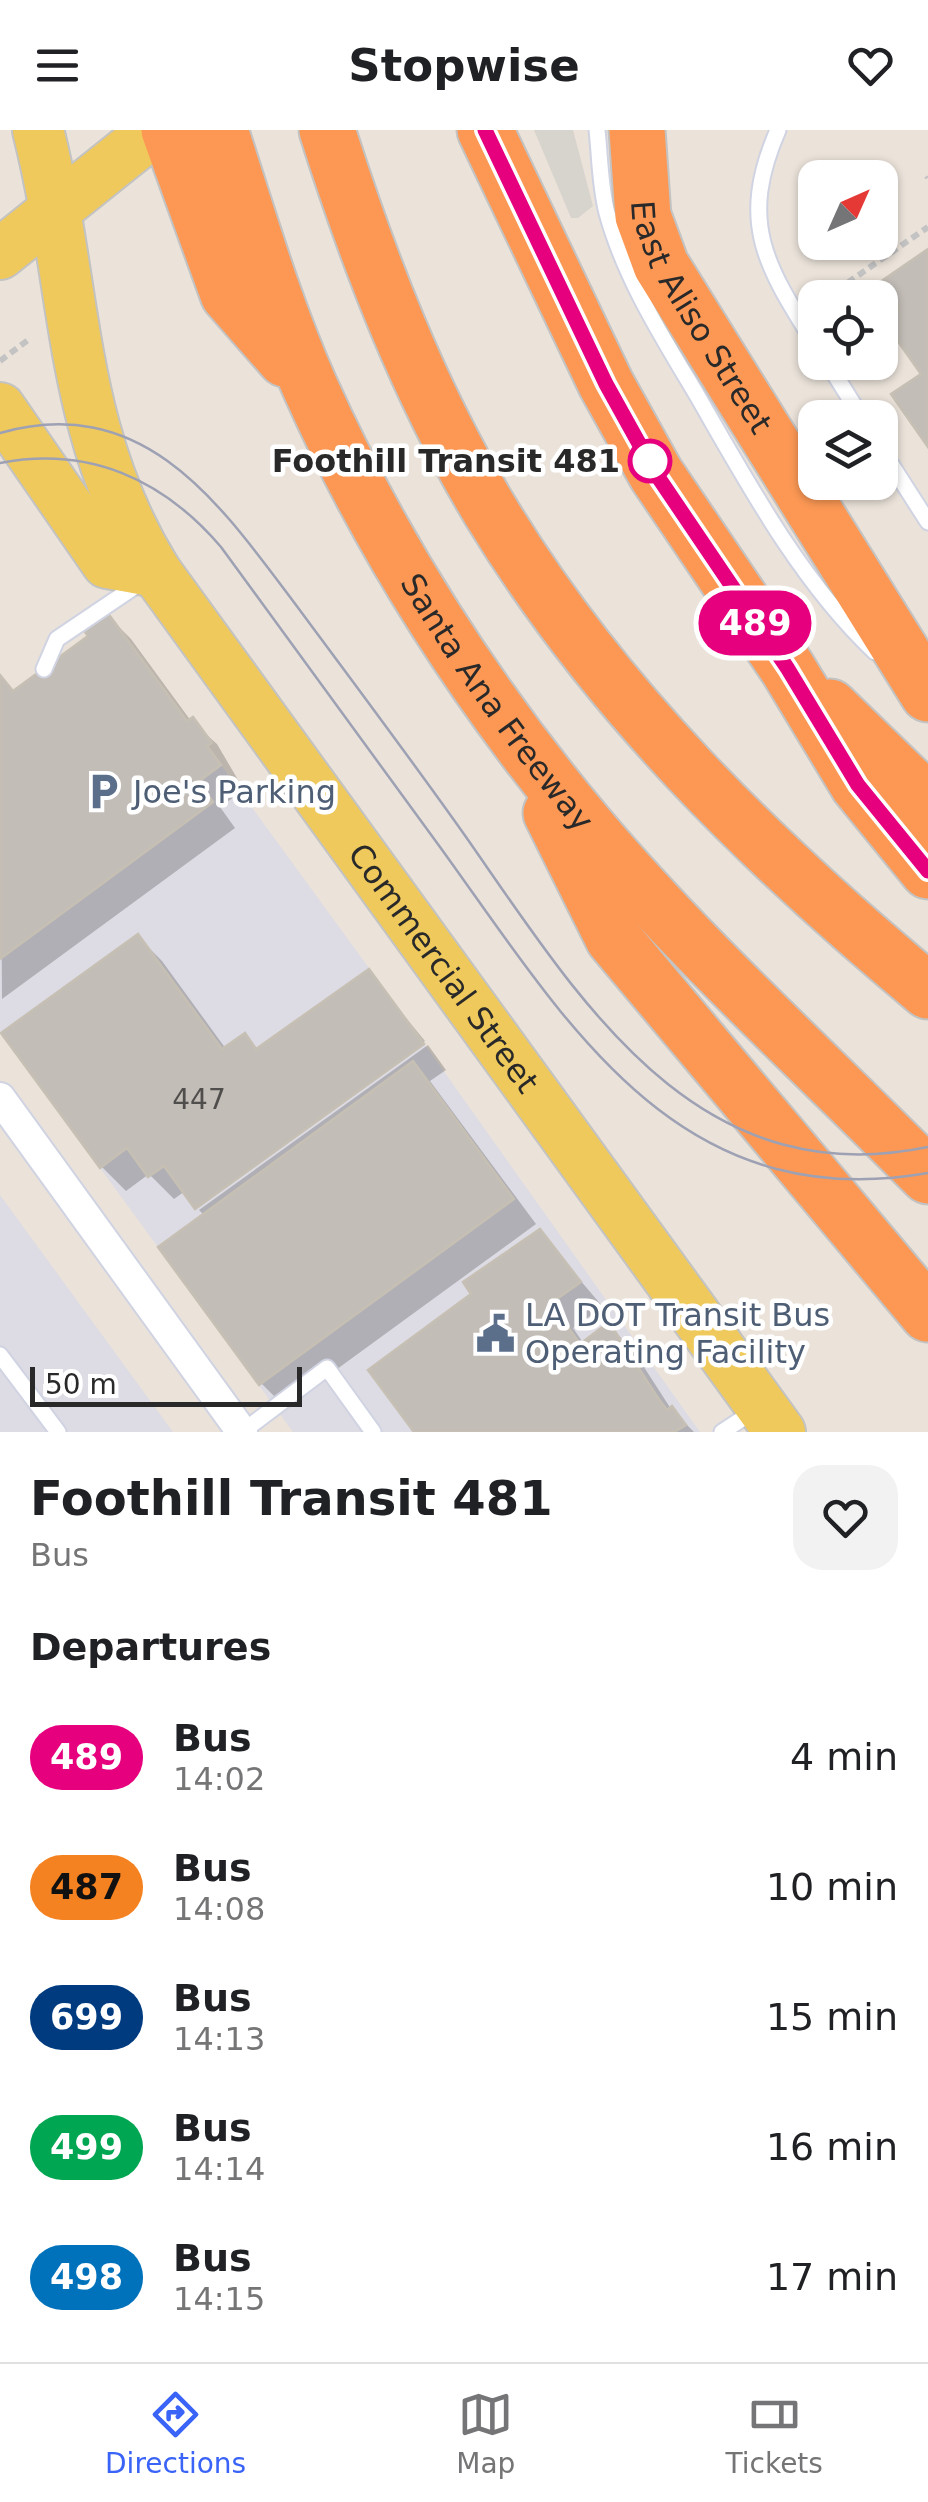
<!DOCTYPE html>
<html lang="en">
<head>
<meta charset="utf-8">
<style>
  body { margin:0; font-family:"DejaVu Sans",sans-serif; background:#f2f2f2; color:#202124; height:100vh; display:flex; flex-direction:column; font-size:38px; white-space:nowrap }
  * { box-sizing:border-box; margin:0 }
  p { font-size:32px; color:#757577 }
  .icon { flex:none; width:55px; height:55px; fill:none; stroke:currentColor; stroke-width:2; stroke-linecap:round; stroke-linejoin:round }
  .map { position:relative; height:1302px; overflow:hidden }
  .drawer { display:flex; flex-direction:column; background:#fff; flex:1 }
  .drawer>* { flex:none }
  .badge { padding:0 20px; border-radius:32px; font-size:35px; line-height:65px }
  .needle { width:65px; rotate:45deg }
  .fabs { position:absolute; left:798px; top:30px; display:grid; gap:20px }
  .fabs a { display:grid; place-items:center; width:100px; height:100px; border-radius:20px; background:#fff; box-shadow:0 2px 8px #0004; font-size:50px }
  .scale { position:absolute; left:30px; bottom:25px; width:272px; box-sizing:border-box; padding-left:10px; border:5px solid #292929; border-top:0; font-size:28px; line-height:35px; white-space:nowrap; color:#292929; -webkit-text-stroke:8px #fff; paint-order:stroke }
  .map>.badge { position:absolute; translate:-50% -50%; box-shadow:0 0 0 5px #fff }
  h2 { padding:0 30px; font-size:38px; line-height:90px }
  .round { display:grid; place-items:center; flex:none; width:105px; height:105px; border-radius:30px; background:#f2f2f2 }
  .summary { display:flex; align-items:center; justify-content:space-between; height:170px; padding:0 30px }
  h1 { font-size:48px; font-weight:600; line-height:75px }
  ul { padding:0; list-style:none }
  li { display:flex; align-items:center; gap:30px; height:130px; padding:0 30px }
  li div { flex:1 }
  li b { display:block; font-size:38px }
  li em { font-style:normal }
  li .badge { min-width:110px; font-weight:700; text-align:center }
  header { display:flex; justify-content:space-between; align-items:center; height:130px; padding:0 30px; background:#fff; font-size:45px; font-weight:600 }
  .menu { display:flex; justify-content:space-around; align-items:center; height:140px; border-top:2px solid #e0e0e0; background:#fff; font-size:28px; color:#757577 }
  .menu a { display:grid; justify-items:center; gap:5px }
  .menu .on { color:#3a63f8 }
  .map>svg:first-child { display:block }
</style>
</head>
<body>
<header><svg class="icon" aria-label="menu" viewBox="0 0 24 24"><path d="M4 6h16M4 12h16M4 18h16"/></svg>Stopwise<svg class="icon" aria-label="heart" viewBox="0 0 24 24"><path d="M12 20l-8-8c-3-5 5-10 8-4 3-6 11-1 8 4z"/></svg></header>
<div class="map">
<svg width="928" height="1302" viewBox="0 0 928 1302">
  <rect width="100%" height="100%" fill="#ebe3da"/>
  <path fill="#dddbe3" d="M221,635L428,919L700,1302H293L0,901V829L213,673L198,652Z
    M0,1065L173,1302H0Z"/>
  <path fill="#d7d3cd" d="M534,0H573L593,76L578,88H571Z"/>
  <path fill="#0003" d="M107,485L131,509L191,591L217,614L244,660L220,677L235,698L2,869L0,547L15,562L91,507Z
    M138,807L162,831L226,919L244,906L259,920L368,842L425,911L198,1078L185,1061L174,1069L149,1044L126,1061L102,1037Z
    M428,915L446,940L430,951L536,1094L285,1277L261,1253L205,1086L199,1080Z
    M539,1102L603,1177L573,1198L584,1214L609,1196L633,1220L671,1279L694,1302H417L474,1165Z"/>
  <path fill="#c3bdb7" stroke="#c6bfb4" stroke-width="2.5" d="M928,119V317L891,264L921,244L883,190L899,179L880,152Z
    M107,482L187,591L193,587L212,613L207,616L221,635L198,652L213,672L0,829V545L13,561L88,506L83,499Z
    M138,804L222,919L245,903L256,919L369,839L424,914L195,1079L164,1036L148,1047L127,1018L100,1038L1,903Z
    M413,931L514,1069L259,1255L158,1117Z
    M540,1099L581,1152L551,1173L580,1214L609,1192L658,1268L667,1280L672,1276L686,1295L674,1302H414L368,1240L471,1164L463,1152Z"/>
  <g fill="none" stroke-linecap="round" stroke-linejoin="round">
    <defs>
      <path id="service" d="M597,0C600,27 600,57 607,83C625,149 663,208 698,267C748,354 801,452 875,522
        M778,0C738,92 765,135 815,214
        M827,232L862,288
        M880,317L928,392
        M44,539L57,509L140,453
        M0,1225L58,1302
        M242,1302L327,1238L373,1302
        M722,1302L754,1281"/>
      <path id="minor" d="M0,968L242,1302"/>
      <g id="primary">
        <path id="s1" d="M38,0C78,158 67,298 156,442L780,1302"/>
        <path d="M0,124L155,0"/>
        <path d="M0,278L107,433L156,442"/>
      </g>
      <g id="motorway">
        <path d="M169,0L228,164L285,229"/>
        <path id="s2" d="M220,0C248,86 273,174 310,257C381,416 478,567 589,699C693,822 815,932 928,1046"/>
        <path d="M327,0C369,132 419,263 491,382C605,570 761,722 928,861"/>
        <path d="M485,0L606,254L656,344L788,539L858,655L928,741"/>
        <path id="s3" d="M637,0L643,86L661,135L928,564"/>
        <path d="M830,577L928,672"/>
        <path d="M551,683L613,808L928,1184"/>
      </g>
    </defs>
    <use href="#service" stroke="#d0d3e2" stroke-width="19"/>
    <use href="#minor" stroke="#d0d3e2" stroke-width="34"/>
    <use href="#primary" stroke="#c3c3c3" stroke-width="54"/>
    <use href="#motorway" stroke="#c3c3c3" stroke-width="59"/>
    <path stroke="#c3c3c3" stroke-width="6" stroke-dasharray="8 5" stroke-linecap="butt" d="M927,46L928,48
      M837,160L928,97
      M0,231L28,210"/>
    <use href="#service" stroke="#fff" stroke-width="15"/>
    <use href="#minor" stroke="#fff" stroke-width="30"/>
    <use href="#primary" stroke="#efc95b" stroke-width="50"/>
    <use href="#motorway" stroke="#fc9854" stroke-width="55"/>
    <path stroke="#9da1b3" stroke-width="2.5" d="M0,303C145,262 220,374 296,475C353,552 411,629 466,707C580,870 695,1065 928,1017
      M0,333C89,316 163,349 221,417C294,517 367,617 440,717C566,891 676,1087 928,1043"/>
  </g>
  <g fill="none" stroke-linecap="round" stroke-linejoin="round">
    <defs>
      <path id="line" d="M485,0L606,254L656,344L788,539L858,655L928,741"/>
    </defs>
    <use href="#line" stroke="#fff" stroke-width="22"/>
    <use href="#line" stroke="#e6007e" stroke-width="15"/>
  </g>
  <defs>
    <symbol id="parking-bare" viewBox="-9 -9 18 18"><path d="M-3.5-5.5H1a3.5 3.5 0 0 1 0 7H-1V5.5H-3.5ZM-1-3.4V-.6H.8a1.4 1.4 0 0 0 0-2.8Z" fill="#5c6f8a" stroke="#fff" stroke-width="2.5" paint-order="stroke"/></symbol>
    <symbol id="civic-bare" viewBox="-9 -9 18 18"><path d="M-.6-6.5H3V-4.5H.6V-3L4-1V1h2V6H-6V1h2V-1L-.6-3ZM-1.2 2.5V6h2.4V2.5Z" fill="#5c6f8a" stroke="#fff" stroke-width="2.5" paint-order="stroke"/></symbol>
  </defs>
  <g fill-rule="evenodd">
    <use href="#parking-bare" x="76" y="634" width="55" height="55"/>
    <use href="#civic-bare" x="468" y="1176" width="55" height="55"/>
  </g>
  <circle fill="#fff" stroke="#e6007e" stroke-width="5" cx="650" cy="331" r="20"/>
  <g text-anchor="middle" dominant-baseline="central" stroke-width="9" stroke-linejoin="round" paint-order="stroke">
    <g font-size="28" fill="#504e4c">
      <text x="199" y="969">447</text>
    </g>
    <g font-size="32" fill="#292929" stroke="#fff">
      <text stroke="none"><textPath href="#s3" startOffset="202">East Aliso Street</textPath></text>
      <text stroke="none"><textPath href="#s2" startOffset="640">Santa Ana Freeway</textPath></text>
      <text stroke="none"><textPath href="#s1" startOffset="950">Commercial Street</textPath></text>
    </g>
    <g font-size="32" font-weight="bold" fill="#292929" stroke="#fff" text-anchor="end">
      <text x="620" y="331">Foothill Transit 481</text>
    </g>
    <g font-size="32" fill="#4e5e75" stroke="#fff" text-anchor="start">
      <text x="133" y="662">Joe's Parking</text>
      <text x="525" y="1185">LA DOT Transit Bus<tspan x="525" dy="37">Operating Facility</tspan></text>
    </g>
  </g>
</svg>
<div class="fabs">
<a><svg class="needle" viewBox="-14 -14 28 28"><path d="M0-13l5 13h-10z" fill="#e53935"/><path d="M0 13l5-13h-10z" fill="#757577"/></svg></a>
<a><svg class="icon" aria-label="locate" viewBox="0 0 24 24"><circle cx="12" cy="12" r="6"/><path d="M12 2v4M12 18v4M2 12h4M18 12h4"/></svg></a>
<a><svg class="icon" aria-label="layers" viewBox="0 0 24 24"><path d="M12 4l9 5-9 5-9-5zM3 14l9 5 9-5"/></svg></a>
</div>
<div class="scale">50 m</div>
<b class="badge" style="left:755px;top:493px;background:#e6007e;color:#fff">489</b>
</div>
<section class="drawer">
<div class="summary"><div><h1>Foothill Transit 481</h1><p>Bus</p></div><a class="round"><svg class="icon" aria-label="heart" viewBox="0 0 24 24"><path d="M12 20l-8-8c-3-5 5-10 8-4 3-6 11-1 8 4z"/></svg></a></div>
<h2>Departures</h2>
<ul>
<li><span class="badge" style="background:#e6007e;color:#fff">489</span><div><b>Bus</b><p>14:02</p></div><em>4 min</em></li>
<li><span class="badge" style="background:#f58220;color:#111">487</span><div><b>Bus</b><p>14:08</p></div><em>10 min</em></li>
<li><span class="badge" style="background:#003b80;color:#fff">699</span><div><b>Bus</b><p>14:13</p></div><em>15 min</em></li>
<li><span class="badge" style="background:#00a651;color:#fff">499</span><div><b>Bus</b><p>14:14</p></div><em>16 min</em></li>
<li><span class="badge" style="background:#0072bc;color:#fff">498</span><div><b>Bus</b><p>14:15</p></div><em>17 min</em></li>
</ul>
</section>
<nav class="menu">
<a class="on"><svg class="icon" aria-label="directions" viewBox="0 0 24 24"><path d="M12 3l9 9-9 9-9-9zM9 14v-3h6M13 9l2 2-2 2"/></svg>Directions</a>
<a><svg class="icon" aria-label="map" viewBox="0 0 24 24"><path d="M3 6l6-2 6 2 6-2v14l-6 2-6-2-6 2zM9 4v14M15 6v14"/></svg>Map</a>
<a><svg class="icon" aria-label="tickets" viewBox="0 0 24 24"><path d="M3 7h18v10H3zM15 7v10"/></svg>Tickets</a>
</nav>
</body>
</html>
